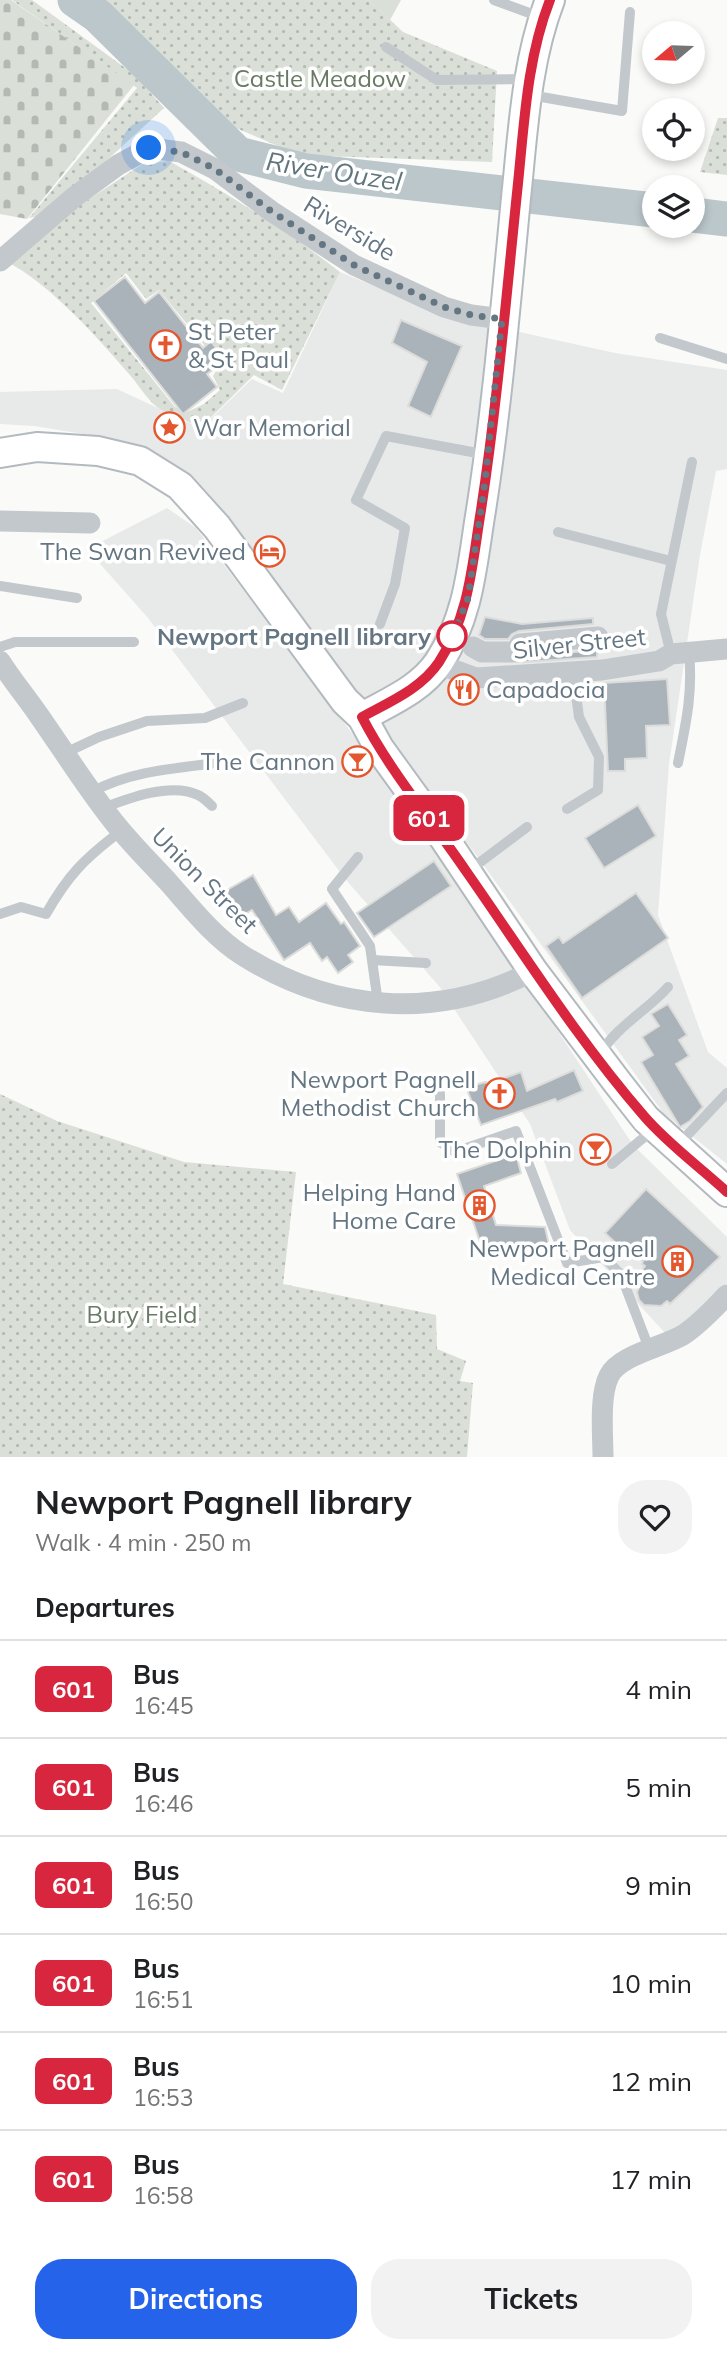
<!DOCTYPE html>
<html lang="en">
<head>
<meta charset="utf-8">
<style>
  body { margin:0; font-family:Mulish,sans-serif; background:#f2f2f2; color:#202124; height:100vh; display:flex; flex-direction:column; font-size:26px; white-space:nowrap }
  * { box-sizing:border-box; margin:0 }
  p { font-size:23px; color:#757577 }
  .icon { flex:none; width:38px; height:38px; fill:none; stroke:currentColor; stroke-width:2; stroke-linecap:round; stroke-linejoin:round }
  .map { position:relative; height:1457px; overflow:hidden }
  .side { display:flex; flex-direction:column; background:#fff; flex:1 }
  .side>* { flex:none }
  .badge { padding:0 14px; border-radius:10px; font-size:24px; line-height:46px }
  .needle { width:46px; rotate:251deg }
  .fabs { position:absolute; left:642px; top:21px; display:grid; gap:14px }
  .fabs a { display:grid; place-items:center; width:63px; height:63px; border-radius:50%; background:#fff; box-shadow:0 4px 10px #0003; font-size:35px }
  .you { position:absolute; width:35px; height:35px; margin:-18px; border:5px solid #fff; border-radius:50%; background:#1a73e8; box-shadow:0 0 0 10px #1a73e833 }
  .map>.badge { position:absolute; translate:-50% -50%; box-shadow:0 0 0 4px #fff }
  h2 { padding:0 35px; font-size:26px; line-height:63px }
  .round { display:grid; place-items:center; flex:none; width:74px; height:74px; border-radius:28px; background:#f2f2f2 }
  .head { display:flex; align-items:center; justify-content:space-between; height:119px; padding:0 35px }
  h1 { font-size:33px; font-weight:700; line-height:52px }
  .button { display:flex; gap:14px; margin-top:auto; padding:14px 35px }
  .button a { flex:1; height:80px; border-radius:28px; background:#2563eb; color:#fff; font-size:28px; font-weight:700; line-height:80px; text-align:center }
  .button a+a { background:#f2f2f2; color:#202124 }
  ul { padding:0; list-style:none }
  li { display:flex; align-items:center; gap:21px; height:98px; padding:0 35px; border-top:2px solid #e0e0e0 }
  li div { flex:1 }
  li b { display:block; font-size:26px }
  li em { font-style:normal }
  li .badge { min-width:77px; font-weight:700; text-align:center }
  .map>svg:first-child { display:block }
</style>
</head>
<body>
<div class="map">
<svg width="727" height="1457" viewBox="0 0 727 1457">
  <defs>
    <pattern id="green-dots" width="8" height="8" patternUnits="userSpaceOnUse" patternTransform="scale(1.75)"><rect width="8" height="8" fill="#dadfd7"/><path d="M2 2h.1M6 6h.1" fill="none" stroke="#b4b9b4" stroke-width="1.8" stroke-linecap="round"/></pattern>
    <pattern id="cemetery-stones" width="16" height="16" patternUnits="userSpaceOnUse" patternTransform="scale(1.75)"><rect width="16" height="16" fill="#dadfd7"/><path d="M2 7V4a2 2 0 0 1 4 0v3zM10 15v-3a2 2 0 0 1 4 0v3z" fill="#b4b9b4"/></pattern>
  </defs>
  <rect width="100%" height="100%" fill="#fafaf8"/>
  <path fill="#e8e9e9" d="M340,272L451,317L615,353L727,370V469L716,471L700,555L669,764L658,915L708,1052L727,1068V1164L664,1114L392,739L217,514L157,456L108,438L34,426L0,424V392L117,389L201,428L252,379L283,393Z
    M167,508L196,528L383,774L505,951L633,1145L727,1237V1283L716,1298L667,1335L570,1230L530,1124L439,986L346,880L148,618L87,549Z"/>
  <path fill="url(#green-dots)" fill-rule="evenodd" d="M12,0H32L135,75L164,108L47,215L29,218L137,88Z
    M100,0H369L403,32L497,71L492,162L299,155L236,128L114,10Z
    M718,118H727V175L700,172Z
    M169,161C229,194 286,230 340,272L282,390L254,375L200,428C186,418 167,415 157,407C146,398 138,384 129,374C98,338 49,283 7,262L65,215L144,163ZM126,273L146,299L159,290L220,364L213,376L220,390L204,404L185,413L175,407L91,303Z
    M0,1094L57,1121L184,1162L296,1172L283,1284L436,1315L437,1349L466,1361L460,1381L473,1383L467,1457H0Z"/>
  <path fill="url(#cemetery-stones)" d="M0,0H11L134,85L27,219L0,214Z"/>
  <path fill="#dadfd7" d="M369,0H401L390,20Z"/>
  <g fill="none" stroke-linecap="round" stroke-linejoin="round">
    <path stroke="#bbc7cb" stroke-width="35" d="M75,0L98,16L238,154L306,171L654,210
      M693,215L727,219"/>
  </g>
  <path fill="#aab3b9" stroke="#dcdcda" stroke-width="2" d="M125,277L145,303L159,292L203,348L211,341L221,355L214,361L218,366L207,374L217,387L183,414L94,301Z
    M401,320L462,346L431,417L408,406L427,362L392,343Z
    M485,617L522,624L593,618V624L519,631L512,634L508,639H485L479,635Z
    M597,650V657L524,662L528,656Z
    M667,679L670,725L646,726L647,758L625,759V771H608L604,683Z
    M638,805L656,836L604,868L585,838Z
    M434,861L451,886L374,937L357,913Z
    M253,875L276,915L289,907L299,922L326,903L341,924L344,922L360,946L348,955L353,962L338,973L327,957L322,961L310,943L284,960L252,910L235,920L220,894Z
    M636,893L668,938L582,998L546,946L559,937L563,943Z
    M668,1004L687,1035L679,1040L689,1056L676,1064L703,1107L690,1121L680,1127L641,1062L653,1055L642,1037L659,1026L651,1014Z
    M574,1070L583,1091L557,1102L555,1099L481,1125L466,1087L486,1082L487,1084L521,1072L527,1091Z
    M516,1154L521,1173L484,1186L496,1225L545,1227L549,1245H481L457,1174Z
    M646,1189L720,1257L670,1304L667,1301L661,1306L644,1305L639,1300L637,1292L643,1278L639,1274L645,1266L642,1264L643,1261L625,1246L622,1249L605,1233Z"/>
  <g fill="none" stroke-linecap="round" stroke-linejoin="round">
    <defs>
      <path id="secondary" d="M0,453L37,447L98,451L140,461L180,486L217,527L345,701L362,717L379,748L442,835L533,971L617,1082L646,1119L727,1192
        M362,717C389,702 421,689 439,662C470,614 472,564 481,510C497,408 506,301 516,198C523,132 526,62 550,0"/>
    </defs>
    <use href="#secondary" stroke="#b3babf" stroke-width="32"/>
    <path stroke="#c3c8cc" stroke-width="10" d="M494,0L543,18
      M386,47L437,80L527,79
      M530,95L622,111L630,12
      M660,338L727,359
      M558,532L671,561
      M0,586L77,598
      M380,624L395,584L405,528L356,500L386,436L488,455
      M0,647L15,642H134
      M671,654L661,614L692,462
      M65,753L99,737L147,721L205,718L243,703
      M678,763C686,723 693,693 689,652
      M92,792C131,770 181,768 225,762
      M103,808C129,798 171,782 198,795C203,797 208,802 212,806
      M567,809L598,790L599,757L579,717L573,672
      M358,857L332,889L370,946L378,1003
      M467,872L527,827
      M0,914L21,907L46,914C68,875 85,858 121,831
      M372,960L426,963
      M599,1056C615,1027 647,1011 668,987
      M440,1094V1142L455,1152L516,1131L567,1263L604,1257L621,1275L650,1351
      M678,1145L727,1093
      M612,1164L654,1129"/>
    <path stroke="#c3c8cc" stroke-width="21" d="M0,261L73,198L118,165L149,148L181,152L215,169L271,211L354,265L444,307L471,315L503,319
      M0,521L90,523
      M473,647L482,652H516L520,644L598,637
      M0,661C12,680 27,698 40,717C63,750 85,785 110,817C128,841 150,862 170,884C191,908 214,937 242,955C332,1012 437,1021 533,971
      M438,664L476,678L602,670L659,661L671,654L727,649
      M603,1457C603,1435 599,1396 609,1376C619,1355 663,1347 683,1335C700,1324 713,1309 727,1295"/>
    <use href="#secondary" stroke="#fff" stroke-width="28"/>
  </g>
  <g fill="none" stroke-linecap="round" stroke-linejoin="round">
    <defs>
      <path id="line" d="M550,0C526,61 524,129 517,193C506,299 497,405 481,510C472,564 470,614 439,662C421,689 389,702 362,717C390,771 432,821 466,871C524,954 578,1040 644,1116C668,1144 700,1167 727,1192"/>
    </defs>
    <use href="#line" stroke="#fff" stroke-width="16"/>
    <use href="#line" stroke="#d7263d" stroke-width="10"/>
    <path stroke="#657683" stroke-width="7" stroke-dasharray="0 12.6" d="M149,148L181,152L215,169L271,211L354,265L444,307L471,315L502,319L485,482L468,598L451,640L452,636"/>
  </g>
  <defs>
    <symbol id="church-ring" viewBox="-11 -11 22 22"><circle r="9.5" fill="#fff" stroke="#e4572e" stroke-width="1.5"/><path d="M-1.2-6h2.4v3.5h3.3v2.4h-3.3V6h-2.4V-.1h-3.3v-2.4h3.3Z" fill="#e4572e"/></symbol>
    <symbol id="sight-ring" viewBox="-11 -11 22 22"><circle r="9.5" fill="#fff" stroke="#e4572e" stroke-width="1.5"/><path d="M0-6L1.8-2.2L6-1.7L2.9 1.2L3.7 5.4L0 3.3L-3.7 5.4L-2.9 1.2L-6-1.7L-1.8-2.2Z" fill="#e4572e"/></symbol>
    <symbol id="hotel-ring" viewBox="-11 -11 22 22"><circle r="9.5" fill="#fff" stroke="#e4572e" stroke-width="1.5"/><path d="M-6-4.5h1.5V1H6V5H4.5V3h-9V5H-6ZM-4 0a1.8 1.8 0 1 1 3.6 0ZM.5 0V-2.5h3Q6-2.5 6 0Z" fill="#e4572e"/></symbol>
    <symbol id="restaurant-ring" viewBox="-11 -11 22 22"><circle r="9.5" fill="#fff" stroke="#e4572e" stroke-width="1.5"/><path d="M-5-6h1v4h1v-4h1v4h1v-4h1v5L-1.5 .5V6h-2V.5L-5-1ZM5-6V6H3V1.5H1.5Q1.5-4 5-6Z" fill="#e4572e"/></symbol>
    <symbol id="bar-ring" viewBox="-11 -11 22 22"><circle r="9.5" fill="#fff" stroke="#e4572e" stroke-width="1.5"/><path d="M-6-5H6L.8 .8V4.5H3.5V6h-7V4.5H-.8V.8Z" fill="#e4572e"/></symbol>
    <symbol id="building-ring" viewBox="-11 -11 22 22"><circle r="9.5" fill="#fff" stroke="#e4572e" stroke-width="1.5"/><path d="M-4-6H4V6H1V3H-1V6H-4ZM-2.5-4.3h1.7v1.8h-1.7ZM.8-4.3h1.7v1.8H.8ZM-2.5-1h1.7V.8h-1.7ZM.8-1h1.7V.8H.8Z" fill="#e4572e"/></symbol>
  </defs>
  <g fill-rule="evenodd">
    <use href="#church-ring" x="148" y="328" width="35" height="35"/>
    <use href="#sight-ring" x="152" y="410" width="35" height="35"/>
    <use href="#hotel-ring" x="252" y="534" width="35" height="35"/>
    <use href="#restaurant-ring" x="446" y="672" width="35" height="35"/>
    <use href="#bar-ring" x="340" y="744" width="35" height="35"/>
    <use href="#church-ring" x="482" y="1076" width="35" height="35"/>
    <use href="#bar-ring" x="578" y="1132" width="35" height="35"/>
    <use href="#building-ring" x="462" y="1188" width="35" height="35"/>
    <use href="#building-ring" x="660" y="1244" width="35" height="35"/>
  </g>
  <circle fill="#fff" stroke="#d7263d" stroke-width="3.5" cx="452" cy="636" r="14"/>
  <g text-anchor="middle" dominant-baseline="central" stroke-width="7" stroke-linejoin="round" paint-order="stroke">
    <g font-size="24" fill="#687a64" stroke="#fff">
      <text x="320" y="78">Castle Meadow</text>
      <text x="142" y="1314">Bury Field</text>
    </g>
    <g font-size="24" fill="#657683" stroke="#fff">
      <text transform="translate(350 228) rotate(31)">Riverside</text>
      <text transform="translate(579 643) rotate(-6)">Silver Street</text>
      <text transform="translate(205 880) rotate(45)">Union Street</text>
    </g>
    <g font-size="24" fill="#657683" stroke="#fff" text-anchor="end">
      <text x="188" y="331" text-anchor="start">St Peter<tspan x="188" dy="28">&amp; St Paul</tspan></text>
      <text x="193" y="427" text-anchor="start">War Memorial</text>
      <text x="246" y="551">The Swan Revived</text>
      <text x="486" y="689" text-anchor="start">Capadocia</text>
      <text x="335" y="761">The Cannon</text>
      <text x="476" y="1079">Newport Pagnell<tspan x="476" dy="28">Methodist Church</tspan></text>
      <text x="572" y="1149">The Dolphin</text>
      <text x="456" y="1192">Helping Hand<tspan x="456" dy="28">Home Care</tspan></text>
      <text x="655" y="1248">Newport Pagnell<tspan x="655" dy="28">Medical Centre</tspan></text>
    </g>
    <g font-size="24" font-weight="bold" fill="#657683" stroke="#fff" text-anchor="end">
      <text x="431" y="636">Newport Pagnell library</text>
    </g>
    <g font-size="26" font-style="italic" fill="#60757c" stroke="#fff">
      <text transform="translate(334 171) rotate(9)">River Ouzel</text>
    </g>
  </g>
</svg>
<div class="fabs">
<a><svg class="needle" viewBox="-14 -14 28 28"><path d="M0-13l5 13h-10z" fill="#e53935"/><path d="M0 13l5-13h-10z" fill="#757577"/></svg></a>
<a><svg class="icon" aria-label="locate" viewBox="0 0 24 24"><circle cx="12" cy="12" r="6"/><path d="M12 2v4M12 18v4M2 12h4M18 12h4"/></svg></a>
<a><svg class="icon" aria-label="layers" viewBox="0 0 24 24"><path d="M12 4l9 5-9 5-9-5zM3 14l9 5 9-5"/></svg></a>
</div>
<div class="you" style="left:149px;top:148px"></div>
<b class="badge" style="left:429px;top:818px;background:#d7263d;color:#fff">601</b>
</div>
<section class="side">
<div class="head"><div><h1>Newport Pagnell library</h1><p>Walk · 4 min · 250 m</p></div><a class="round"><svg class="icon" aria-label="heart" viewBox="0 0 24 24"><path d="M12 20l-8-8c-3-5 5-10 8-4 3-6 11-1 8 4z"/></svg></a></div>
<h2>Departures</h2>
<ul>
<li><span class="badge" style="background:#d7263d;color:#fff">601</span><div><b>Bus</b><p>16:45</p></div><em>4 min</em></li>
<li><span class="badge" style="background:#d7263d;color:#fff">601</span><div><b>Bus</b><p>16:46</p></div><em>5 min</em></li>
<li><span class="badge" style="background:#d7263d;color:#fff">601</span><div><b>Bus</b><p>16:50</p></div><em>9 min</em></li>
<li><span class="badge" style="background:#d7263d;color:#fff">601</span><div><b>Bus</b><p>16:51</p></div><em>10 min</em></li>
<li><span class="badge" style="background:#d7263d;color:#fff">601</span><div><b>Bus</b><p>16:53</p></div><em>12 min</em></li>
<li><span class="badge" style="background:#d7263d;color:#fff">601</span><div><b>Bus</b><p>16:58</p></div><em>17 min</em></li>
</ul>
<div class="button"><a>Directions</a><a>Tickets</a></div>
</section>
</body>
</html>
